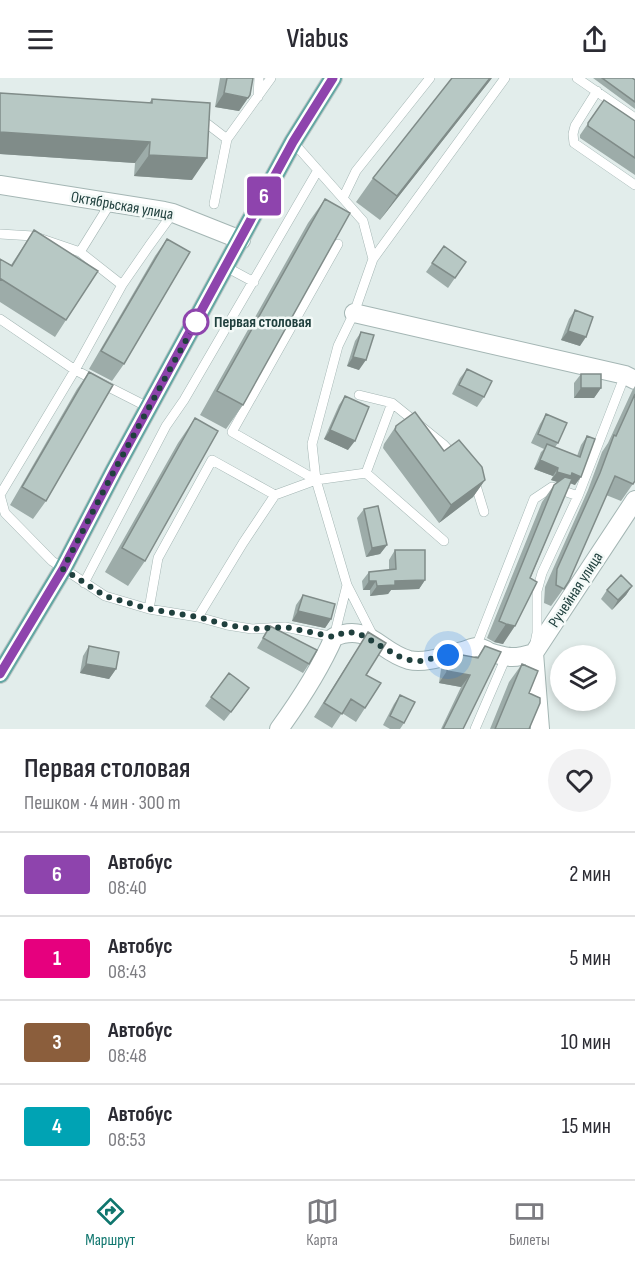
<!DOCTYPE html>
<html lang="ru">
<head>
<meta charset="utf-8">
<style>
  body { margin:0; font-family:"Sofia Sans Condensed",sans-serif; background:#f2f2f3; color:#2b2b33; height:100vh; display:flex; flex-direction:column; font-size:22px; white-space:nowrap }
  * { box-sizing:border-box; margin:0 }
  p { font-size:20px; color:#7c7c81 }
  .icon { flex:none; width:33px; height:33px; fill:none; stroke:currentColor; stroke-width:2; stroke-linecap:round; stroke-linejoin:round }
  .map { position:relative; height:651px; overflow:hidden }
  .side { display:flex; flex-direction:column; background:#fff; flex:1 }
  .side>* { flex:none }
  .badge { padding:0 12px; border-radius:4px; font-size:21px; line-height:39px }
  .tools { position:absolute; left:550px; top:567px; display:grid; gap:12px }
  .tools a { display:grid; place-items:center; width:66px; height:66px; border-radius:50%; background:#fff; box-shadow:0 3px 9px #0003; font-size:30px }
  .you { position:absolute; width:30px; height:30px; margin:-15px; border:4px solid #fff; border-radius:50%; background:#1a73e8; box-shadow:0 0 0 9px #1a73e833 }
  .map>.badge { position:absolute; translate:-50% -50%; box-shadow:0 0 0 3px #fff }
  .round { display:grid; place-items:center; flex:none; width:63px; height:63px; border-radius:32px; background:#f2f2f3 }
  .head { display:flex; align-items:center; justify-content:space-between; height:102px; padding:0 24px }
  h1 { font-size:28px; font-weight:600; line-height:45px }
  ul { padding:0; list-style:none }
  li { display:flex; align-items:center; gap:18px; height:84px; padding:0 24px; border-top:2px solid #e1e1e2 }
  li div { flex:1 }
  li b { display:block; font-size:22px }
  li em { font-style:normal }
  li .badge { min-width:66px; font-weight:700; text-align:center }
  header { display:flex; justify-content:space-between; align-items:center; height:78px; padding:0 24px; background:#fff; font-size:27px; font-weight:600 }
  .tab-bar { display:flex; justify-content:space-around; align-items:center; height:84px; border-top:2px solid #e1e1e2; background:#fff; font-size:16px; color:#7c7c81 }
  .tab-bar a { display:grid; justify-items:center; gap:3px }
  .tab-bar .active { color:#0f766e }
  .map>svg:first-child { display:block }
</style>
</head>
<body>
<header><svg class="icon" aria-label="menu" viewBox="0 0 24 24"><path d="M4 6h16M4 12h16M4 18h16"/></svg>Viabus<svg class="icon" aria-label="share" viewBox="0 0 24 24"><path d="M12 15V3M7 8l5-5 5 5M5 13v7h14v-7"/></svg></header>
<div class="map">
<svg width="635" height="651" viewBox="0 0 635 651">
  <rect width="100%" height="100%" fill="#e2edeb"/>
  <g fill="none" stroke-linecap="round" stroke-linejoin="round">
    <defs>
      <path id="lane" d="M577,0L635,40
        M597,13L575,48L573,56L574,65L635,107
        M258,19L259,0
        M201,41L227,61L214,126
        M227,61L271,0
        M343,120L356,93L430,0
        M173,135L149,168L122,207L75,292L0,417L5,435L52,483L105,518L149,531L198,539L227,547L252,551L285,549L334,559L347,507L316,402L312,366L338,268L354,235L373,181L363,143L293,64
        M0,156L33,158L80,174L111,124
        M80,174L122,207
        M373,181L505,0
        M226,189L254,204
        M0,241L75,292L140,325
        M359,317L392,325L444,367L455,379
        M366,395L392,325
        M474,401L484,434
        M316,402L232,354L338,166
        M84,505L166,348L184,322L318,92
        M347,507L373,558
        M149,531L158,480L212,382L275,417
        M198,539L243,465L275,417L316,402L366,395L444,463
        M535,565L537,555V513L542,495L578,418L625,297
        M476,569L534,421L552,409L578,418
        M475,651L506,579"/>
      <path id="street" d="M0,107L164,133L173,135L241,162
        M354,235L625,297L635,302
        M534,575L540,651
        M279,651C300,622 320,591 334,559C369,544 379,574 409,582C426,586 447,577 463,573C467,572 473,569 476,569C480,569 486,572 489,574C508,580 514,581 534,575L635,422"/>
      <path id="primary" d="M0,596L63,491L114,393L293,64L333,0"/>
    </defs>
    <use href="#lane" stroke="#a4b6b4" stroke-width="10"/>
    <use href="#street" stroke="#a4b6b4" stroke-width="20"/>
    <use href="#primary" stroke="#c1cac9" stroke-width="20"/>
    <use href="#lane" stroke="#fff" stroke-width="9"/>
    <use href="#street" stroke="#fff" stroke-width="18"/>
    <use href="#primary" stroke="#63a7a3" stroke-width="18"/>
  </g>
  <path fill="#9daca9" d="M220,0H253L250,17L239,33L215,29Z
    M492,0L380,142L356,124L373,100Z
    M593,0H632L635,2V31Z
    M0,15L149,25L152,21L192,102L134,98L135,85L0,76Z
    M604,22L635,43V97L580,60V57Z
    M325,121L243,327L226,351L200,337L308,145Z
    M34,152L66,242L55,259L0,224V181L11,187Z
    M167,161L124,286L112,303L89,291L155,178Z
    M444,168L466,184L448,210L426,194Z
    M575,232L580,268L561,262L569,241Z
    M361,254L359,292L347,288L355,263Z
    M467,291L484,319L477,329L452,316L460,300Z
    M89,294L46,423L33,441L10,427L77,311Z
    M581,296L601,310L594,320H574V305Z
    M635,308V403L621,423L606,417L569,503L551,528L544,525L545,509L588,412L602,374L608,365L632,313Z
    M345,318L348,372L324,361L339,327Z
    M546,336L558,365L555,369L577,378L581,367L587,358L575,407L570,405L503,566L494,564L487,560L542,424L554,407L557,404L551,402L553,398L534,391L541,374L544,371L531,365L540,346Z
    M195,340L145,483L128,508L105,494L178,365Z
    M396,348L444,373L485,402L473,419L439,445L383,370L384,366Z
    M364,431L387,467L380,476L366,479L357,440Z
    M395,472L425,502L419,511L391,512L388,516L370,518V512H363L362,503L369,494L389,492V482Z
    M632,508L626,517L612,532L601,521L607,512Z
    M303,517L331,541L325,550L292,543L296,527Z
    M270,548L309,586L303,595L257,570Z
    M368,554L365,630L356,644L342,635L332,650L314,639Z
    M89,568L116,591L109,601L80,595L83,578Z
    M485,568L463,651H441L461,609L439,605L441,591L450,578L477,580Z
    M522,586L529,615V651H490L509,604Z
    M229,595L243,619L224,643L205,628Z
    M400,617L404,645L400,651H390L383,647L394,626Z"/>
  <path fill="#808c89" d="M490,0H492L380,142L397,118Z
    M224,15L248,20L239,33L215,29Z
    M0,54L150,64L135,85L0,76Z
    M149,77L207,80L192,102L134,98Z
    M568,253L586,259L580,268L561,262Z
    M353,279L366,282L359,292L347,288Z
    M581,310H601L594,320H574Z
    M330,352L355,363L348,372L324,361Z
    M540,382L558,390L553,398L534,391Z
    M557,394L572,395L581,399L575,407L567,404L565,406L551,402Z
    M485,402L473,419L439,445L451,427Z
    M387,467L380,476L366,479L372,470Z
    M425,502L419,511L391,512L388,516L370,518L377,508L395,503Z
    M369,503H376L370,512H363Z
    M632,508L626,517L612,532L618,522Z
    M298,533L331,541L325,550L292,543Z
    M506,546L515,548L503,566L494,564Z
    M86,586L116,591L109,601L80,595Z
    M447,593L470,597L461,609L439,605Z"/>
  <path fill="#b7c8c4" stroke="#808c89" stroke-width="1.5" d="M227,0H253L250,17L248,20L224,15Z
    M452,0H490L397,118L373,100Z
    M602,0H632L635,2V24Z
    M0,15L152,25V21L210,25L207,80L149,77L150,64L0,54Z
    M604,22L635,43V80L588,48V45Z
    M325,121L350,135L243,327L217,313Z
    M34,152L98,193L66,242L1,201L0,202V181L12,188Z
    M167,161L190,174L124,286L101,273Z
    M444,168L466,184L455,200L432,185Z
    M575,232L593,239L586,259L568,253Z
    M361,254L374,257L366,282L353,279Z
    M467,291L492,303L484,319L459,307Z
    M89,294L113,307L46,423L22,409Z
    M581,296H601V310H581Z
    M635,316V403L633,406L615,398L569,503L564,511L556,507L557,491L600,395L614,357L616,358Z
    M345,318L369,329L355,363L330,352Z
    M415,334L444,373L459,362L482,389L485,402L451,427L395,352L396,348Z
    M546,336L567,345L558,365L538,356Z
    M195,340L218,353L145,483L122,470Z
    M587,358L595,361L581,399L572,395L571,398L557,394L558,390L540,382L547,366L580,379Z
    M565,399L572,401L530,500L537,504L515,548L506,546L499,543L554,407Z
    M378,428L387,467L372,470L364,431Z
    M395,472H425V502L395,503V507L377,508L376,503H369V494L396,491Z
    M621,497L632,508L618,522L607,512Z
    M303,517L335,526L331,541L298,533Z
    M270,548L317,572L309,586L263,560Z
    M368,554L386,565L366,597L381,605L365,630L351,621L342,636L324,625Z
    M89,568L119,574L116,591L86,586Z
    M485,568L501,574L463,651H443L470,597L447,593L450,578L457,576L478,580Z
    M522,586L538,593L529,615L540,620V625L529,651H495Z
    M606,589L611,591L606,602Z
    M229,595L249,610L231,634L211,619Z
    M400,617L415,624L404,645L390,638Z"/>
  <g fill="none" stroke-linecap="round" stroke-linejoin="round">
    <defs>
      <path id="line" d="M0,596L63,491L114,393L293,64L333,0"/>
    </defs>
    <use href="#line" stroke="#fff" stroke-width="14"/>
    <use href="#line" stroke="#8e44ad" stroke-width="9"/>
    <path stroke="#20403e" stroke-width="6" stroke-dasharray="0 10.8" d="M196,244L114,393L63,491L105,518L149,531L198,539L227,547L252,551L285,549L334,559L345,554L358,555L400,579L410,582L420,583L448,577"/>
  </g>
  <circle fill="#fff" stroke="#8e44ad" stroke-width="3" cx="196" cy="244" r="12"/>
  <g text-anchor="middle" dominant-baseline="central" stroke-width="5" stroke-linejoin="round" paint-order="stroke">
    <g font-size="16" fill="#20403e" stroke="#f3f9f7">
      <text transform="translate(122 128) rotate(10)">Октябрьская улица</text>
      <text transform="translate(576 512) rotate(-57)">Ручейная улица</text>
    </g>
    <g font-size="16" font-weight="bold" fill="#20403e" stroke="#f3f9f7" text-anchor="start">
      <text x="214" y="244">Первая столовая</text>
    </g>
  </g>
</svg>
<div class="tools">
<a><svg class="icon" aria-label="layers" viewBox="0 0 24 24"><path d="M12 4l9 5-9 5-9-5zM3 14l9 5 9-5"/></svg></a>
</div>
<div class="you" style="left:448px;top:577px"></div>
<b class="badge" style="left:264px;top:118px;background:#8e44ad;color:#fff">6</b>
</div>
<section class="side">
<div class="head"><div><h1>Первая столовая</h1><p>Пешком · 4 мин · 300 m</p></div><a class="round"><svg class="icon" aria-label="heart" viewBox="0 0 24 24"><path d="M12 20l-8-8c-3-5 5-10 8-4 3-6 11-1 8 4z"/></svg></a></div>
<ul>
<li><span class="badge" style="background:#8e44ad;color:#fff">6</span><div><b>Автобус</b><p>08:40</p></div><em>2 мин</em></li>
<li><span class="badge" style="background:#e6007e;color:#fff">1</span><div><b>Автобус</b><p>08:43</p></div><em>5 мин</em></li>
<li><span class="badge" style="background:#8b5e3c;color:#fff">3</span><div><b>Автобус</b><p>08:48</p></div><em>10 мин</em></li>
<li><span class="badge" style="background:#00a3b4;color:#fff">4</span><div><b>Автобус</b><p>08:53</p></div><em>15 мин</em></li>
</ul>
</section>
<nav class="tab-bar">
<a class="active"><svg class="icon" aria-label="directions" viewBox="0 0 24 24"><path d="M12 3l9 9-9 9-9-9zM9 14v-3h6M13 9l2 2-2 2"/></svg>Маршрут</a>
<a><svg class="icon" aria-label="map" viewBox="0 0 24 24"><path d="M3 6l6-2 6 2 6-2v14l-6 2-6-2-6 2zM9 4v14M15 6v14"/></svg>Карта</a>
<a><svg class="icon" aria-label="tickets" viewBox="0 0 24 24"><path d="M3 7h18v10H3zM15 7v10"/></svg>Билеты</a>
</nav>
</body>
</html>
